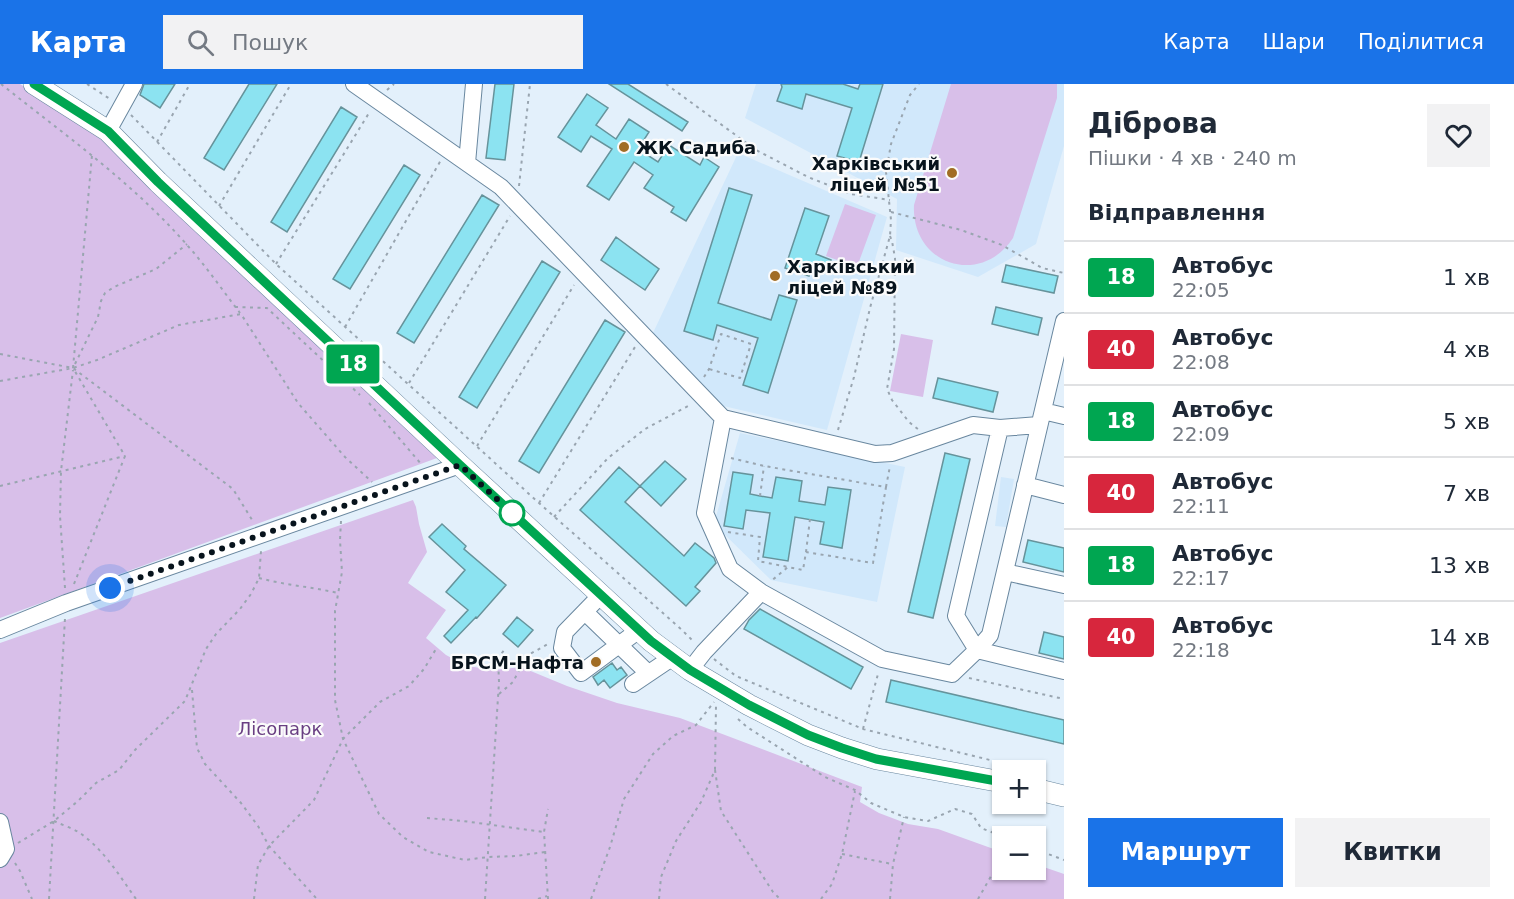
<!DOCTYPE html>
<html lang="uk">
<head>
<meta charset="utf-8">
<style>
  body { margin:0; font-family:"DejaVu Sans",sans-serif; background:#f2f2f3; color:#1f2937; height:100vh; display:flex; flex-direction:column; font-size:22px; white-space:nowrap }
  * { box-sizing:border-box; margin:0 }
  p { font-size:20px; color:#747a83 }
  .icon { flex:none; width:33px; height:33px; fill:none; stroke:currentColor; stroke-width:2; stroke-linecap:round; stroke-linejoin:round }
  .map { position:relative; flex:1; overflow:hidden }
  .details { display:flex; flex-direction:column; background:#fff; width:450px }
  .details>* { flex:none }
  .badge { padding:0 12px; border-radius:4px; font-size:21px; line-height:39px }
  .fabs { position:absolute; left:992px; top:676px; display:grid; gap:12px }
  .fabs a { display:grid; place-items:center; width:54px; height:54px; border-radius:0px; background:#fff; box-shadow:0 2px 4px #0004; font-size:30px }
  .you { position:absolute; width:30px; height:30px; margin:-15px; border:4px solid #fff; border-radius:50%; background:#1a73e8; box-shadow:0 0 0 9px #1a73e833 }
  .map>.badge { position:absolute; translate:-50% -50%; box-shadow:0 0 0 3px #fff }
  h2 { padding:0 24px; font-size:22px; line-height:54px }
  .round { display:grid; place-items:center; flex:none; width:63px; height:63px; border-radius:0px; background:#f2f2f3 }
  .summary { display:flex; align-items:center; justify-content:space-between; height:102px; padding:0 24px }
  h1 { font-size:28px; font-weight:600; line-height:45px }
  .primary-button { display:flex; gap:12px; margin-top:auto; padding:12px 24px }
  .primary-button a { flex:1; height:69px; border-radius:0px; background:#1a73e8; color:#fff; font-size:24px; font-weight:600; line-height:69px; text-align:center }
  .primary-button a+a { background:#f2f2f3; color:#1f2937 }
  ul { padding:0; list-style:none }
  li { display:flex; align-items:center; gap:18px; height:72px; padding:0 24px; border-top:2px solid #e0e1e3 }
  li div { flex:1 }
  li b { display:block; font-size:22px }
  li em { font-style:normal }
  li .badge { min-width:66px; font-weight:700; text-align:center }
  header { display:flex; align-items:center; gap:36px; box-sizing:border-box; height:84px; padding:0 30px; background:#1a73e8; color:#fff }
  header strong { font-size:28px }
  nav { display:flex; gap:33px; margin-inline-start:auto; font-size:21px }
  .search { width:420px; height:54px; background:#f2f2f3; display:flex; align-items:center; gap:15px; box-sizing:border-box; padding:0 21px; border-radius:0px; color:#747a83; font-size:22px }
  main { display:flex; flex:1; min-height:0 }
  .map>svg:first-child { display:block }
</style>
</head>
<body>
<header>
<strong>Карта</strong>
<div class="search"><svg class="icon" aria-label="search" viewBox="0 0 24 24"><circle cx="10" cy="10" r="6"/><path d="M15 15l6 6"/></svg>Пошук</div>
<nav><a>Карта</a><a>Шари</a><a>Поділитися</a></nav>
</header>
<main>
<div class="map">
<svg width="1064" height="815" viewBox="0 0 1064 815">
  <rect width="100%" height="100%" fill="#e3f0fb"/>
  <path fill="#d1e8fb" d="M756,0H1064V62L1036,160L978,193L896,166L897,115L745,34Z
    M738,69L887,133L827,346L715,320L652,251Z
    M740,349L905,383L877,518L771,496L720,446L715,436Z
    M1001,393L1014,395L1006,443L995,442Z"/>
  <path fill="#d8bfe9" d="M0,0H20L87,42L437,374L0,534Z
    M951,0H1057V14L1013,154C980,204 911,180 914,121Z
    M845,120L876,131L857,183L826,172Z
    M901,250L933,256L923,313L890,307Z
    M413,416L416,423L419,440L427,468L408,499L446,526L426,554L446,571L467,582L495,586L521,583L567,602L617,619L680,634L862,703L860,718L879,729L908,740L938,745L1002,768V786H1035V780L1064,790V815H0V559Z"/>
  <path fill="#8ce3f1" stroke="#66939b" stroke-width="1.5" d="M144,0H175L160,24L140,11Z
    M249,0H277L224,86L204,74Z
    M495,0H514L505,76L486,74Z
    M609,0H628L688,38L682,47Z
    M781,0H843L858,5L860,0H883L859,78L837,72L852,24L806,10L802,25L777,17L782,3Z
    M587,10L608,24L596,41L616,55L629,35L649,48L638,65L658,78L669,61L700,81L704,73L719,83L686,137L671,128L674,123L644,104L653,91L634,78L609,116L587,102L612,65L591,52L581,68L558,53Z
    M341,23L357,33L287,148L271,138Z
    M404,81L420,91L350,205L333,195Z
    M729,104L752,111L718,219L771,236L779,211L797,216L768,309L743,301L758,254L717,241L713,256L684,247Z
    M482,111L499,121L414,259L397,249Z
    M805,124L829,132L816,170L831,176L827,187L812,182L809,192L785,184Z
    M616,153L659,185L645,206L601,176Z
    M542,177L560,188L477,324L459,313Z
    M1006,181L1058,192L1054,209L1002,198Z
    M996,223L1042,234L1038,251L992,240Z
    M605,236L625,248L539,389L519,377Z
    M938,294L998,308L993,328L933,314Z
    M945,369L970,375L933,534L908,528Z
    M665,377L686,395L661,422L640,402Z
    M619,383L640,402L625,418L684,472L695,459L714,474L716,479L695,503L700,507L686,522L580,426Z
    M733,388L753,391L750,410L760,412L772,414L776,393L802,397L799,417L825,421L828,403L851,406L842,464L820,460L824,438L795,433L788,477L763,473L770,429L746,426L743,445L724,442Z
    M442,440L466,462L464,465L506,501L477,534L476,533L451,559L444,552L468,526L446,508L465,486L429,453Z
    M1028,456L1064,464V488L1023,478Z
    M760,525L863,583L851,605L744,545L749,536Z
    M517,533L533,546L518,563L503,550Z
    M1044,548L1064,553V575L1039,569Z
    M612,579L617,586L621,583L627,591L610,604L604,596L598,601L593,593Z
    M891,596L1064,636V660L886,618Z"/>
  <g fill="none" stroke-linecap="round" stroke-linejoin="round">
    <defs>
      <path id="minor" d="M354,0L501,103L723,334L875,370L892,369L973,341L1000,344L1039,341
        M108,47L134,0
        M467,79L474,0
        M1043,327L1064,332
        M723,334L705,429L730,485L761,508L882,575L952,590L977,566L990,551L1064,237
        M1000,344L956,532L977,566L1064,587
        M1025,401L1064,411
        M1005,488L1064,501
        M601,511L565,548L562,564L581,589L639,546
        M585,528L648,589
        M0,546L66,519L460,381
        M690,586L704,568L761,508
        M633,600L673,573
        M0,738L6,765L0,775"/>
      <path id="major" d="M34,0L108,47L158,98L460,381L651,557L690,586L749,621L808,651L842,664L877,675L1002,698
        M1035,705L1064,712"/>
    </defs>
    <use href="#minor" stroke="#69879f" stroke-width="18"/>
    <use href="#major" stroke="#69879f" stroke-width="22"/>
    <path stroke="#99a5b0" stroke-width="2" stroke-dasharray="3 4.5" stroke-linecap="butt" d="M1,0C65,51 133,99 187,161C206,182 223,207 240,229
      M87,0L110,15
      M666,0L756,66L808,93L851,110L890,116
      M387,6L394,0
      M131,31L276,180L539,419L682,546L694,558
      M157,58L190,0
      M519,102L530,0
      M219,122L291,0
      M891,128L961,146L1002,161L1042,184L1064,189
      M890,152L892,157L895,174L894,265L887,305L892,316L909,338L919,346
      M276,180L369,29
      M235,223L267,224L360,311
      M345,243L441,76
      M0,270L73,284L233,405L254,439
      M75,280L98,233L101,217L105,209L114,203L156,185L187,160
      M704,293L709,285L721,250L751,260L740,294L709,285
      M0,297L73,284L97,276L179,241L241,230L298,319L345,373L372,398
      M409,299L510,132
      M369,319L422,381
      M838,346L854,293L870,224L890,152L891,136L886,88L891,60L910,11L919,0
      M477,362L574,201
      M731,374L764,382L886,403L873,479L806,468L803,486L788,483L770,498
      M0,402L125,372
      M886,403L890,382
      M760,412L764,382
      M539,419L635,263
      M554,433L608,374L645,345L690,321
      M341,437L340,456L342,488L335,527V616L343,655L379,730L403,753L429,768L465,776L488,773L516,772L545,768
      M728,448L760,453L758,477L788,483
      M806,468L810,435
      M259,494C285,501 312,503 338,509
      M74,500L125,372L73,284L92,71
      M65,504L60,432L61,387L73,286
      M714,575L736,592L863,645L1035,687
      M969,594L1064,615
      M192,606L197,664L205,680L241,719L258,742L269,762L317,815
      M499,610L513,598L523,579L530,570L548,560
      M738,635L747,643L825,693L855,706L871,719L904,733L928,737L955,725L972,730L981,744L1004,753
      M863,645L878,590
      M715,686L721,727L773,808L780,815
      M427,734L463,737L544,748
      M54,737C62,741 72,744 80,749C104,766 119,791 136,815
      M18,759L54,737L78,717L96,699L119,686L135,666L185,617L206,565L216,550L240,525L251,510L259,494L261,467
      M1035,765L1064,776
      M842,770L892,780
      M15,779L20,787L32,815
      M49,815L65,534
      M254,815L258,781L269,762L314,716L343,655L380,618L409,602L424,585L436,565
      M485,815L499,598L498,574L505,565
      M538,815L547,812
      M548,815L544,748L548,725
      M591,815L610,763L624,715L653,670L673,652L696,641L714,618
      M659,815L661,793L676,757L701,718L715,686L716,621
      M821,815L832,800L842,770L855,707
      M890,815L893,780L904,733
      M978,815L1002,773"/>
    <use href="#minor" stroke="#fff" stroke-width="16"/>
    <use href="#major" stroke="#fff" stroke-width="21"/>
  </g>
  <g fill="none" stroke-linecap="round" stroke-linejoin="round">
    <defs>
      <path id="line" d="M34,0L108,47L158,98L460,381L651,557L690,586L749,621L808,651L842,664L876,675L1002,698"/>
    </defs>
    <use href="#line" stroke="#fff" stroke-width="14"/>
    <use href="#line" stroke="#00a651" stroke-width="9"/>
    <path stroke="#07131c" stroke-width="6" stroke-dasharray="0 10.8" d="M110,504L460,381L512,429"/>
  </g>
  <g fill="#a16d25" stroke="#fbfbfb" stroke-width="2">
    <circle cx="624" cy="63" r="6"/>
    <circle cx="952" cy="89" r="6"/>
    <circle cx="775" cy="192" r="6"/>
    <circle cx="596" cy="578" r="6"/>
  </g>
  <circle fill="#fff" stroke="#00a651" stroke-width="3" cx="512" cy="429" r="12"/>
  <g text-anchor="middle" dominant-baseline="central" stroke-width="4.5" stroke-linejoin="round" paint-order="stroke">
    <g font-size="18" font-weight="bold" fill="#07131c" stroke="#fbfbfb" text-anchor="start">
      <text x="636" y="63">ЖК Садиба</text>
      <text x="940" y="79" text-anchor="end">Харківський<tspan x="940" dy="21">ліцей №51</tspan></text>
      <text x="787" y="182">Харківський<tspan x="787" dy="21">ліцей №89</tspan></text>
      <text x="584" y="578" text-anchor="end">БРСМ-Нафта</text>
    </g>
    <g font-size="18" fill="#693e82" stroke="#fbfbfb">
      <text x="280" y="644">Лісопарк</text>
    </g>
  </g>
</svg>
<div class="fabs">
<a>+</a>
<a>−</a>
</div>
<div class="you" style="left:110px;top:504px"></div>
<b class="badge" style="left:353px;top:280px;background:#00a651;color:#fff">18</b>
</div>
<section class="details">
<div class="summary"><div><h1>Діброва</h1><p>Пішки · 4 хв · 240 m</p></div><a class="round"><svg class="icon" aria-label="heart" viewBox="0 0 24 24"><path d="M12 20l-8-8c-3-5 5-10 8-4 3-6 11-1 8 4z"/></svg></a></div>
<h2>Відправлення</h2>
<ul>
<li><span class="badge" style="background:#00a651;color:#fff">18</span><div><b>Автобус</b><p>22:05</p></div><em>1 хв</em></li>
<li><span class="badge" style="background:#d7263d;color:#fff">40</span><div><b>Автобус</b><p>22:08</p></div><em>4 хв</em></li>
<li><span class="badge" style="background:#00a651;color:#fff">18</span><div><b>Автобус</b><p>22:09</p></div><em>5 хв</em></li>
<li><span class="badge" style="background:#d7263d;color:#fff">40</span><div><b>Автобус</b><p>22:11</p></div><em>7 хв</em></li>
<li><span class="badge" style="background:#00a651;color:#fff">18</span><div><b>Автобус</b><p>22:17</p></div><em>13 хв</em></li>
<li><span class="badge" style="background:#d7263d;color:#fff">40</span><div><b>Автобус</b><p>22:18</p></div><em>14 хв</em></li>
</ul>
<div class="primary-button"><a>Маршрут</a><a>Квитки</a></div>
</section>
</main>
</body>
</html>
